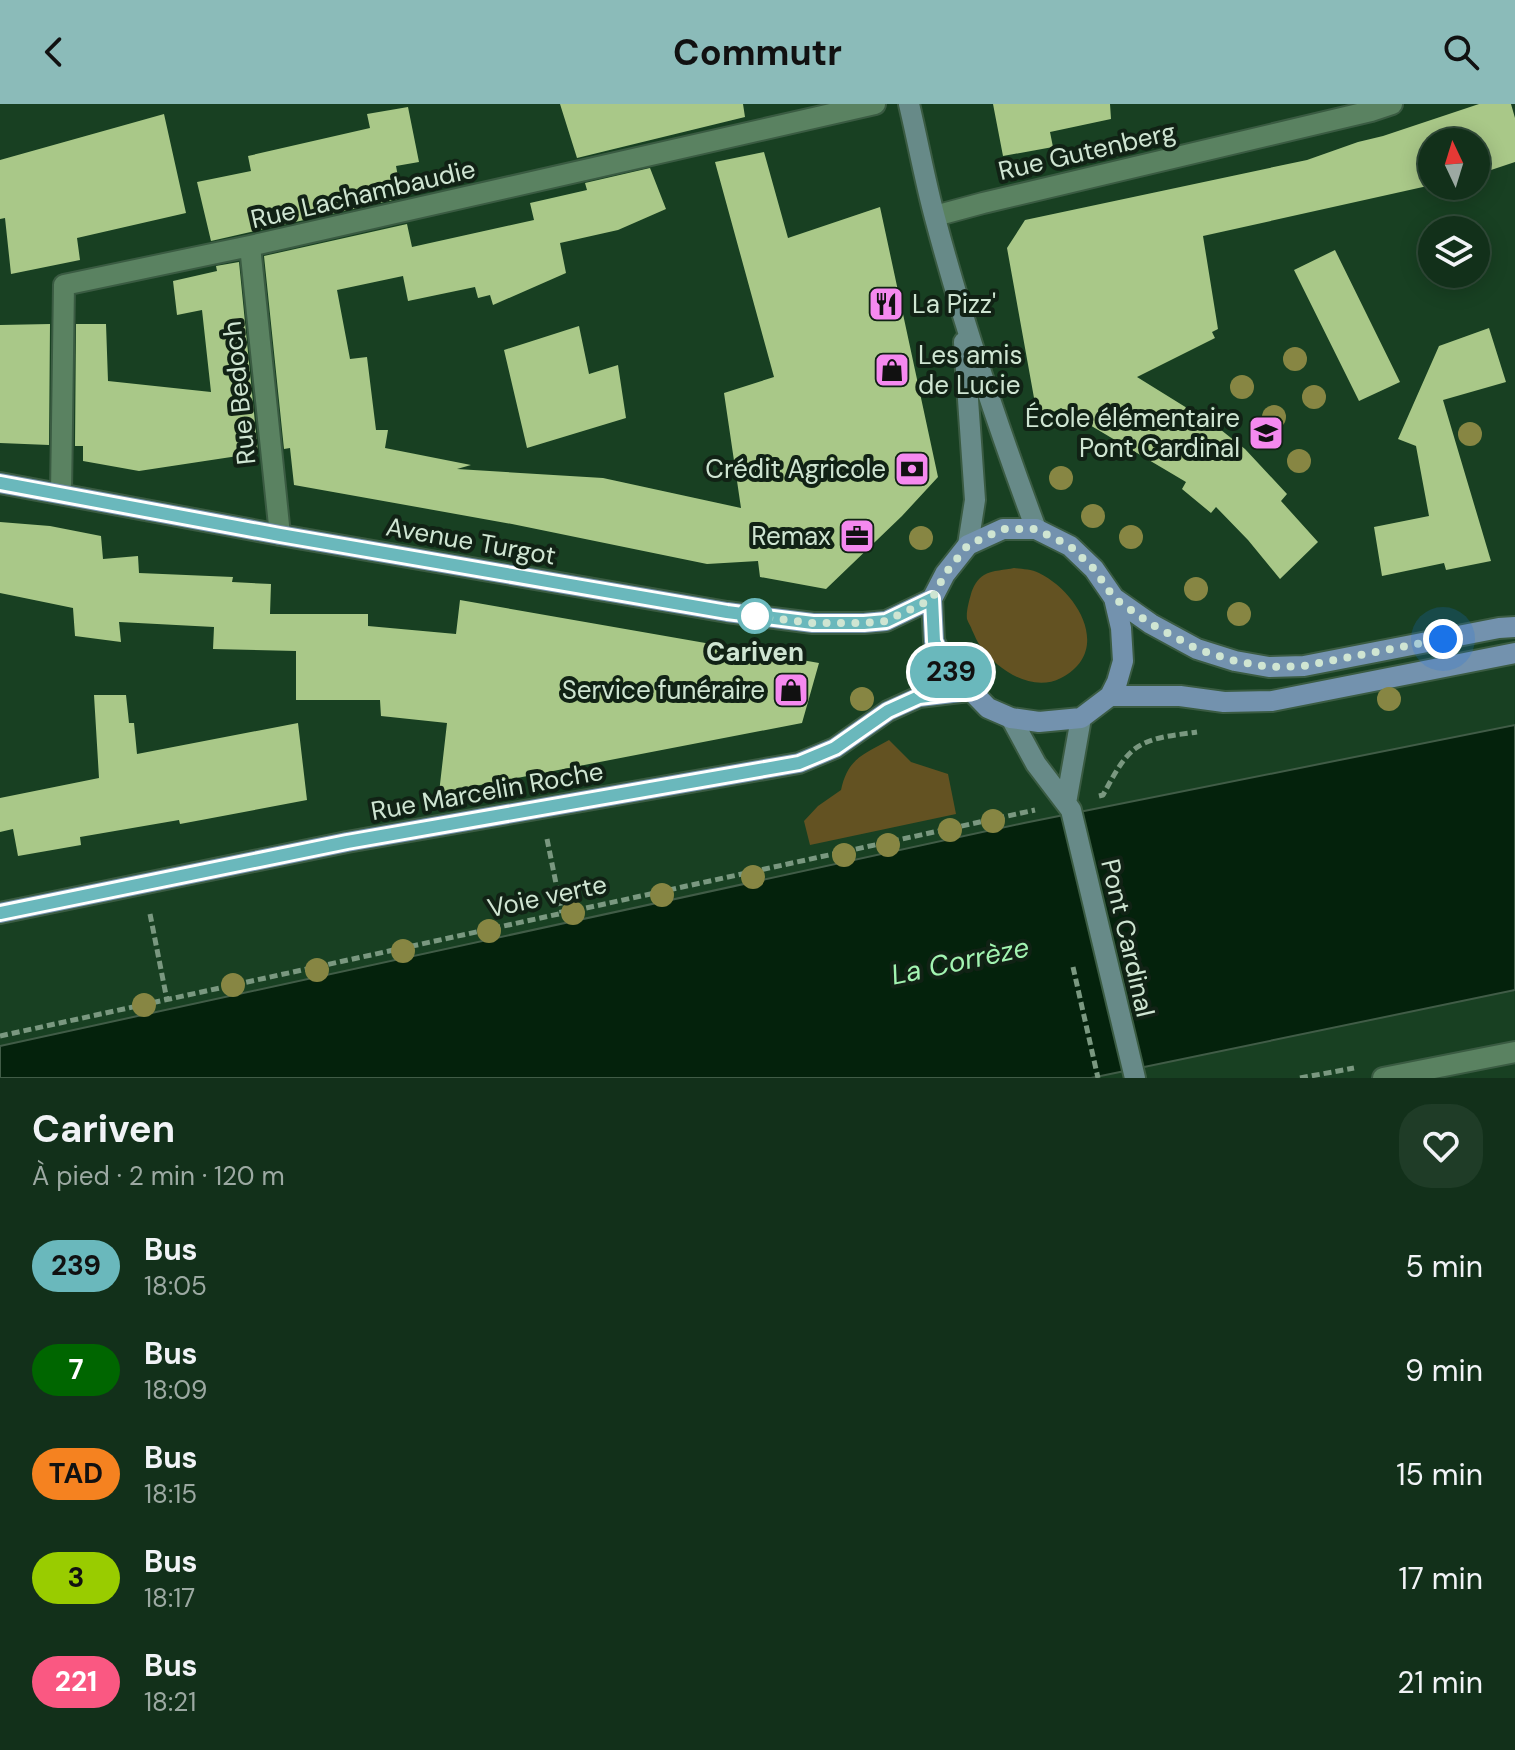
<!DOCTYPE html>
<html lang="fr">
<head>
<meta charset="utf-8">
<style>
  body { margin:0; font-family:"DM Sans",sans-serif; background:#1f3c27; color:#f1f3f6; height:100vh; display:flex; flex-direction:column; font-size:30px; white-space:nowrap }
  * { box-sizing:border-box; margin:0 }
  p { font-size:26px; color:#9ca9a2 }
  .icon { flex:none; width:44px; height:44px; fill:none; stroke:currentColor; stroke-width:2; stroke-linecap:round; stroke-linejoin:round }
  .map { position:relative; height:974px; overflow:hidden }
  .drawer { display:flex; flex-direction:column; background:#12301a; flex:1 }
  .drawer>* { flex:none }
  .badge { padding:0 16px; border-radius:26px; font-size:28px; line-height:52px }
  .needle { width:52px; rotate:356deg }
  .tools { position:absolute; left:1418px; top:24px; display:grid; gap:16px }
  .tools a { display:grid; place-items:center; width:72px; height:72px; border-radius:50%; background:#12301a; box-shadow:0 4px 20px #0003,0 0 0 2px #314b39; font-size:40px }
  .you { position:absolute; width:40px; height:40px; margin:-20px; border:6px solid #fff; border-radius:50%; background:#1a73e8; box-shadow:0 0 0 12px #1a73e833 }
  .map>.badge { position:absolute; translate:-50% -50%; box-shadow:0 0 0 4px #fff }
  .round { display:grid; place-items:center; flex:none; width:84px; height:84px; border-radius:32px; background:#1f3c27 }
  .headline { display:flex; align-items:center; justify-content:space-between; height:136px; padding:0 32px }
  h1 { font-size:38px; font-weight:700; line-height:60px }
  ul { padding:0; list-style:none }
  li { display:flex; align-items:center; gap:24px; height:104px; padding:0 32px }
  li div { flex:1 }
  li b { display:block; font-size:30px }
  li em { font-style:normal }
  li .badge { min-width:88px; font-weight:700; text-align:center }
  header { display:flex; justify-content:space-between; align-items:center; height:104px; padding:0 32px; background:#8bbbb9; color:#111; font-size:36px; font-weight:700 }
  .map>svg:first-child { display:block }
</style>
</head>
<body>
<header><svg class="icon" aria-label="back" viewBox="0 0 24 24"><path d="M15 5l-7 7 7 7"/></svg>Commutr<svg class="icon" aria-label="search" viewBox="0 0 24 24"><circle cx="10" cy="10" r="6"/><path d="M15 15l6 6"/></svg></header>
<div class="map">
<svg width="1515" height="974" viewBox="0 0 1515 974">
  <rect width="100%" height="100%" fill="#184022"/>
  <path fill="#635222" d="M1014,464C1022,465 1031,465 1039,469C1078,488 1113,547 1061,574C1032,589 998,566 981,543C977,538 975,532 972,526C971,522 968,519 967,515C966,508 969,497 971,490C973,483 977,475 984,471C993,466 1005,466 1014,464Z
    M889,636L911,658L948,670L956,710L810,741L804,717L818,702L841,686C848,654 863,651 889,636Z"/>
  <path fill="#04220c" stroke="#415c47" stroke-width="2" d="M1515,621V886L1091,974H0V942L1024,719Z"/>
  <path fill="#a9c888" d="M560,0H743L745,13L577,54Z
    M993,0H1110L1111,15L1050,28L1053,43L1003,52Z
    M1479,0H1511L1515,14V58L1476,71V38H1432V81L1203,132L1218,225L1212,228L1215,234L1137,273L1216,322L1245,345L1287,390L1281,397L1318,438L1280,475L1248,436L1216,403L1211,409L1182,385L1186,378L1061,304L1038,316L1007,144L1025,116L1307,56L1358,38L1383,32Z
    M408,3L419,58L396,62L402,94L211,137L197,78L251,67L248,52L370,24L367,10Z
    M164,10L186,109L77,134L80,156L11,170L5,114L0,115V56Z
    M764,48L788,134L880,103L938,373L902,412L826,485L760,473L758,457L707,460L512,420L294,381L290,344L284,345L264,152L407,120L412,143L534,116L530,99L587,86L585,79L650,64L666,105L618,126L560,139L566,169L493,201L490,191L478,194L475,183L408,197L403,172L337,186L350,255L367,253L376,326H388L385,344L471,361L457,365L603,374L741,404L724,289L774,273L715,58Z
    M1335,146L1400,278L1359,297L1294,166Z
    M239,158L258,349L139,367L83,357V342H75L76,220H106L108,277L211,288L202,206L177,211L173,177L217,167L216,162Z
    M50,220L49,341L0,339V221Z
    M579,222L589,270L618,261L626,314L527,344L504,246Z
    M1489,224L1506,278L1443,296L1491,457L1446,466L1444,459L1382,472L1374,423L1429,412L1416,342L1398,335L1439,242Z
    M0,418L50,422L101,432L103,455L138,452L139,469L233,473L232,478L271,480L270,510H368V522L456,530L460,496L819,559L802,619L439,689L447,619L381,612L380,596H296V547L213,545L214,523L119,518L121,538L75,532L73,504L0,489Z
    M94,591H126L129,619H134L137,650L298,619L307,696L180,720L179,716L80,733L81,741L18,752L13,725L0,728V694L99,674Z"/>
  <g fill="none" stroke-linecap="round" stroke-linejoin="round">
    <defs>
      <path id="street" d="M935,112L983,99L1371,7L1392,0
        M250,142L280,431
        M61,389L64,181L250,142L875,0
        M1383,974L1515,948"/>
      <path id="secondary" d="M909,0C918,38 925,77 935,114C963,219 998,323 1036,425
        M964,238L975,396L968,441
        M1011,614L1036,660L1071,706
        M1081,614L1066,699L1071,706L1135,974"/>
      <path id="primary" d="M0,379L280,431L727,508L813,519H864L886,517L932,495
        M1003,425H1036L1070,442L1094,465L1114,494L1121,524L1123,557L1117,578L1110,592L1081,614L1039,618L1011,614L988,604L945,560L934,537L932,495L945,470L968,441Z
        M1114,494L1151,520L1197,545L1235,557L1269,563L1304,562L1499,524L1515,523
        M1110,592H1180L1224,598L1272,597L1515,549
        M0,809L347,738L799,659L835,644L888,607L919,593L969,587"/>
    </defs>
    <use href="#street" stroke="#3a5b42" stroke-width="24"/>
    <use href="#secondary" stroke="#3a5b42" stroke-width="24"/>
    <use href="#primary" stroke="#3a5b42" stroke-width="24"/>
    <path stroke="#7a9880" stroke-width="5" stroke-dasharray="8 4" stroke-linecap="butt" d="M1099,692L1103,691C1112,675 1121,655 1136,644C1153,632 1178,631 1197,628
      M547,735L562,809
      M150,810L167,896
      M1073,863L1098,974
      M0,932L1035,706
      M1300,974L1354,964"/>
    <use href="#street" stroke="#5a8261" stroke-width="20"/>
    <use href="#secondary" stroke="#678a88" stroke-width="20"/>
    <use href="#primary" stroke="#7392ae" stroke-width="20"/>
  </g>
  <g fill="#878643">
    <circle cx="1295" cy="255" r="12"/>
    <circle cx="1242" cy="283" r="12"/>
    <circle cx="1314" cy="293" r="12"/>
    <circle cx="1274" cy="313" r="12"/>
    <circle cx="1470" cy="330" r="12"/>
    <circle cx="1299" cy="357" r="12"/>
    <circle cx="1061" cy="374" r="12"/>
    <circle cx="1093" cy="412" r="12"/>
    <circle cx="1131" cy="433" r="12"/>
    <circle cx="921" cy="434" r="12"/>
    <circle cx="1196" cy="485" r="12"/>
    <circle cx="1239" cy="510" r="12"/>
    <circle cx="862" cy="595" r="12"/>
    <circle cx="1389" cy="595" r="12"/>
    <circle cx="993" cy="717" r="12"/>
    <circle cx="950" cy="726" r="12"/>
    <circle cx="888" cy="741" r="12"/>
    <circle cx="844" cy="751" r="12"/>
    <circle cx="753" cy="773" r="12"/>
    <circle cx="662" cy="791" r="12"/>
    <circle cx="573" cy="809" r="12"/>
    <circle cx="489" cy="827" r="12"/>
    <circle cx="403" cy="847" r="12"/>
    <circle cx="317" cy="866" r="12"/>
    <circle cx="233" cy="881" r="12"/>
    <circle cx="144" cy="901" r="12"/>
  </g>
  <g fill="none" stroke-linecap="round" stroke-linejoin="round">
    <defs>
      <path id="line" d="M0,379L280,431L727,508L813,519H864L886,517L932,495L934,537L945,560L969,587L919,593L888,607L835,644L799,659L347,738L0,809"/>
    </defs>
    <use href="#line" stroke="#fff" stroke-width="18"/>
    <use href="#line" stroke="#6ab8bc" stroke-width="12"/>
    <path stroke="#cfe5d2" stroke-width="8" stroke-dasharray="0 14.4" d="M755,512L813,519H864L886,517L932,495L945,470L968,441L1003,425H1036L1070,442L1094,465L1114,494L1151,520L1197,545L1235,557L1269,563L1304,562L1443,535"/>
  </g>
  <defs>
    <symbol id="restaurant-square" viewBox="-11 -11 22 22"><rect x="-9" y="-9" width="18" height="18" rx="4" fill="#f589ef" stroke="#112215"/><path d="M-5-6h1v4h1v-4h1v4h1v-4h1v5L-1.5 .5V6h-2V.5L-5-1ZM5-6V6H3V1.5H1.5Q1.5-4 5-6Z" fill="#111"/></symbol>
    <symbol id="shop-square" viewBox="-11 -11 22 22"><rect x="-9" y="-9" width="18" height="18" rx="4" fill="#f589ef" stroke="#112215"/><path d="M-5-2.5h2.3a2.7 3.5 0 0 1 5.4 0H5L5.5 6h-11ZM-1.5-2.5h3a1.5 2.3 0 0 0-3 0Z" fill="#111"/></symbol>
    <symbol id="school-square" viewBox="-11 -11 22 22"><rect x="-9" y="-9" width="18" height="18" rx="4" fill="#f589ef" stroke="#112215"/><path d="M0-5L7-2L0 1L-7-2ZM-4 1L0 2.5L4 1V4Q0 6-4 4Z" fill="#111"/></symbol>
    <symbol id="bank-square" viewBox="-11 -11 22 22"><rect x="-9" y="-9" width="18" height="18" rx="4" fill="#f589ef" stroke="#112215"/><path d="M-6-4H6V4H-6ZM0-2.3a2.3 2.3 0 1 0 0 4.6a2.3 2.3 0 1 0 0-4.6Z" fill="#111"/></symbol>
    <symbol id="office-square" viewBox="-11 -11 22 22"><rect x="-9" y="-9" width="18" height="18" rx="4" fill="#f589ef" stroke="#112215"/><path d="M-6-3h4V-5.5h4V-3h4V5H-6ZM-1-4.5V-3h2v-1.5ZM-6 0V1H6V0Z" fill="#111"/></symbol>
  </defs>
  <g fill-rule="evenodd">
    <use href="#restaurant-square" x="866" y="180" width="40" height="40"/>
    <use href="#shop-square" x="872" y="246" width="40" height="40"/>
    <use href="#school-square" x="1246" y="309" width="40" height="40"/>
    <use href="#bank-square" x="892" y="345" width="40" height="40"/>
    <use href="#office-square" x="837" y="412" width="40" height="40"/>
    <use href="#shop-square" x="771" y="566" width="40" height="40"/>
  </g>
  <circle fill="#fff" stroke="#6ab8bc" stroke-width="4" cx="755" cy="512" r="16"/>
  <g text-anchor="middle" dominant-baseline="central" stroke-width="8" stroke-linejoin="round" paint-order="stroke">
    <g font-size="26" fill="#cfe5d2" stroke="#112215">
      <text transform="translate(1087 47) rotate(-13)">Rue Gutenberg</text>
      <text transform="translate(363 90) rotate(-13)">Rue Lachambaudie</text>
      <text transform="translate(239 289) rotate(-96)">Rue Bedoch</text>
      <text transform="translate(471 437) rotate(10)">Avenue Turgot</text>
      <text transform="translate(487 687) rotate(-10)">Rue Marcelin Roche</text>
      <text transform="translate(547 792) rotate(-12)">Voie verte</text>
      <text transform="translate(1128 834) rotate(77)">Pont Cardinal</text>
    </g>
    <g font-size="26" fill="#cfe5d2" stroke="#112215" text-anchor="end">
      <text x="912" y="200" text-anchor="start">La Pizz'</text>
      <text x="918" y="251" text-anchor="start">Les amis<tspan x="918" dy="30">de Lucie</tspan></text>
      <text x="1240" y="314">École élémentaire<tspan x="1240" dy="30">Pont Cardinal</tspan></text>
      <text x="886" y="365">Crédit Agricole</text>
      <text x="831" y="432">Remax</text>
      <text x="765" y="586">Service funéraire</text>
    </g>
    <g font-size="26" font-weight="bold" fill="#cfe5d2" stroke="#112215">
      <text x="755" y="548">Cariven</text>
    </g>
    <g font-size="28" font-style="italic" fill="#a2f4b1" stroke="#112215">
      <text transform="translate(960 857) rotate(-12)">La Corrèze</text>
    </g>
  </g>
</svg>
<div class="tools">
<a><svg class="needle" viewBox="-14 -14 28 28"><path d="M0-13l5 13h-10z" fill="#e53935"/><path d="M0 13l5-13h-10z" fill="#9ca9a2"/></svg></a>
<a><svg class="icon" aria-label="layers" viewBox="0 0 24 24"><path d="M12 4l9 5-9 5-9-5zM3 14l9 5 9-5"/></svg></a>
</div>
<div class="you" style="left:1443px;top:535px"></div>
<b class="badge" style="left:951px;top:568px;background:#6ab8bc;color:#111">239</b>
</div>
<section class="drawer">
<div class="headline"><div><h1>Cariven</h1><p>À pied · 2 min · 120 m</p></div><a class="round"><svg class="icon" aria-label="heart" viewBox="0 0 24 24"><path d="M12 20l-8-8c-3-5 5-10 8-4 3-6 11-1 8 4z"/></svg></a></div>
<ul>
<li><span class="badge" style="background:#6ab8bc;color:#111">239</span><div><b>Bus</b><p>18:05</p></div><em>5 min</em></li>
<li><span class="badge" style="background:#060;color:#fff">7</span><div><b>Bus</b><p>18:09</p></div><em>9 min</em></li>
<li><span class="badge" style="background:#f58220;color:#111">TAD</span><div><b>Bus</b><p>18:15</p></div><em>15 min</em></li>
<li><span class="badge" style="background:#9c0;color:#111">3</span><div><b>Bus</b><p>18:17</p></div><em>17 min</em></li>
<li><span class="badge" style="background:#fa5882;color:#fff">221</span><div><b>Bus</b><p>18:21</p></div><em>21 min</em></li>
</ul>
</section>
</body>
</html>
